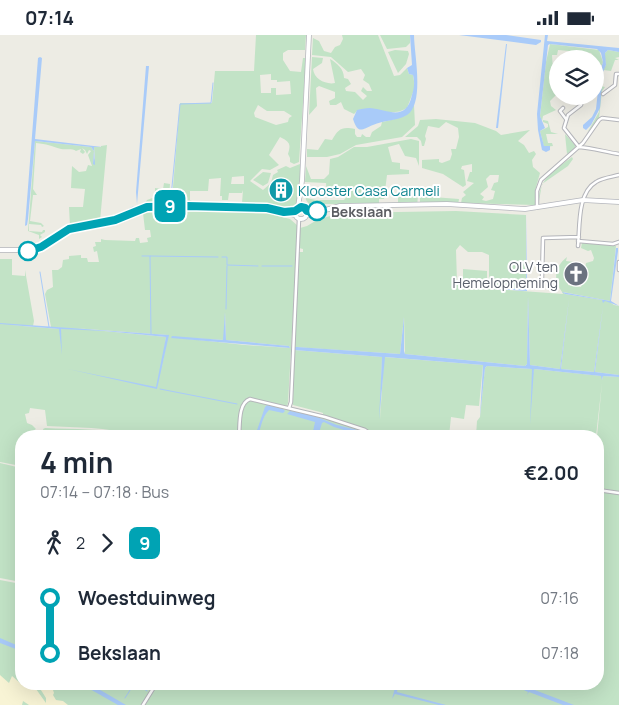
<!DOCTYPE html>
<html lang="en">
<head>
<meta charset="utf-8">
<style>
  body { margin:0; font-family:Manrope,sans-serif; background:#f6f6f7; color:#1f2937; height:100vh; display:flex; flex-direction:column; font-size:19px; white-space:nowrap }
  * { box-sizing:border-box; margin:0 }
  p { font-size:16px; color:#747a83 }
  .icon { flex:none; width:28px; height:28px; fill:none; stroke:currentColor; stroke-width:2; stroke-linecap:round; stroke-linejoin:round }
  .map { position:relative; flex:1; overflow:hidden }
  .side { position:absolute; left:15px; top:395px; width:589px; height:260px; display:flex; flex-direction:column; background:#fff; border-radius:20px; box-shadow:0 5px 20px #0002 }
  .side>* { flex:none }
  .badge { padding:0 10px; border-radius:8px; font-size:18px; line-height:32px }
  .fabs { position:absolute; left:549px; top:15px; display:grid; gap:10px }
  .fabs a { display:grid; place-items:center; width:55px; height:55px; border-radius:50%; background:#fff; box-shadow:0 5px 20px #0002; font-size:25px }
  .map>.badge { position:absolute; translate:-50% -50%; box-shadow:0 0 0 2px #fff }
  .legs { display:flex; align-items:center; gap:8px; height:55px; padding:0 25px; font-size:16px }
  .legs p { margin-inline-start:auto }
  .head { display:flex; align-items:center; justify-content:space-between; height:85px; padding:0 25px }
  h1 { font-size:28px; font-weight:700; line-height:38px }
  ul { padding:0 25px; list-style:none }
  li { display:flex; align-items:center; gap:18px; height:55px; font-size:19px }
  li i { display:grid; place-items:center; width:8px; height:100%; margin:0 6px; background:currentColor }
  li i::after { content:''; width:12px; height:12px; margin:-6px; border:4px solid; border-radius:50%; background:#fff }
  li p { margin-inline-start:auto }
  li:first-child i { background:linear-gradient(#0000 50%,currentColor 0) }
  li:last-child i { background:linear-gradient(currentColor 50%,#0000 0) }
  .status { display:flex; justify-content:space-between; align-items:center; height:35px; padding:0 25px; background:#fff; direction:ltr }
  .status svg { height:14px; fill:currentColor }
  .map>svg:first-child { display:block }
</style>
</head>
<body>
<div class="status"><b>07:14</b><svg viewBox="0 0 49 12"><path d="M0 12V9h3v3zM5 12V6h3v6zM10 12V3h3v9zM15 12V0h3v12zM26 1h20v11H26zM47 4h2v5h-2z"/></svg></div>
<div class="map">
<svg width="619" height="670" viewBox="0 0 619 670">
  <rect width="100%" height="100%" fill="#edece4"/>
  <path fill="#c2e3c6" fill-rule="evenodd" d="M256,0H306L305,15H288L283,18V25L290,36L301,37L303,23H306L299,127L294,129L290,127V123L288,119C291,109 290,107 280,102L269,120L279,130L270,135L262,134L250,146L263,155L271,148L273,140L278,137L277,135L286,131L290,133L300,129C300,140 301,164 295,172C290,179 280,172 274,171C252,169 229,170 207,169V166L242,168L243,155L242,158H229L228,165H222V161H220L221,143L209,144L208,156H190V165L198,169L144,171L147,165L155,162V153L163,154L164,148L170,149L169,163L172,164L180,68H212L215,36H254ZM271,39V45H277V47L290,46L291,59L276,60V53H271V58H261L260,40ZM258,70L267,76H284L292,81L289,83L288,87L276,90L255,82L254,78ZM244,141V149H231L232,142Z
    M342,0H378L394,41L400,40L407,33L409,39L413,40L415,52L407,73C391,83 375,72 358,75L354,79L344,74L341,67L336,70H330L329,66L335,63V57L319,51L316,53L317,71L309,80L312,22L323,23L322,28L313,34C314,44 326,50 335,48L330,24C337,28 344,34 344,43L348,44L351,49L345,53L346,56L355,57L363,65L367,61L361,56L363,52L367,56H372L369,49L363,45L365,40L361,34L348,37L331,22L312,20L313,3L319,6L324,16L331,18L335,12L340,10L343,4Z
    M380,0H410V8L406,12L387,14Z
    M550,9L599,15L603,27L600,36L602,30L597,31L596,29L598,27L591,18L558,15L557,20H552L553,36L557,37V38L549,43L551,46L555,47L554,49L557,54V59L550,66L551,71L556,75L543,81L542,86L540,81L546,27Z
    M395,15L408,16L409,19L406,29L398,38L388,17Z
    M608,15L619,17V22L615,23L619,25H615L611,36L603,35L606,30L604,19Z
    M601,51L605,52L602,56L599,83L587,98L599,77Z
    M414,70L415,90L402,102L356,110L340,119L327,122H307V114L318,115L325,104L332,105C338,94 342,91 355,94V99L357,102H361L362,99L366,102H370L372,97L381,91L382,87C396,84 406,82 414,70Z
    M436,84L475,88L496,96L501,100L530,95L518,106L524,110L529,118L534,116L536,119L532,125L533,132L540,138L535,156V170L461,168L462,163L466,160L463,157L474,148L467,146L470,137H472V129L462,131L461,134L464,135L466,150L463,152L443,139L422,133V125L439,124V127L442,128L450,125L452,119L451,114H456L459,102L458,93L446,87L439,93L428,91L425,101L426,104L424,111H422L421,106L417,102H405L418,91L420,85ZM490,140H499L498,147L494,148L491,155L495,156L493,164L486,166L482,165L484,162L480,159L488,152L486,144Z
    M543,85L548,86L551,97L558,99H546L548,108H552L553,111L544,112L540,96L548,92V89L543,87Z
    M565,99L575,110V113L567,119Z
    M411,104L419,106V131L416,123L405,121L399,109L388,112L392,127L400,128V134L409,135V139L387,140L384,164H379V169H325L312,173L306,165L305,152L306,163L316,165H344L349,159L346,153L340,152V158L328,159L327,162L326,148L305,147L306,131L311,144H324L329,139L330,124L338,122L354,112H367Z
    M35,106L91,112L94,116L93,129L95,123L94,112H101V111L107,110L100,186L70,191L69,172H83L85,154L71,153L72,131L79,137L86,136L88,130L92,131L88,120L91,116L89,115L87,119L85,115L82,113L85,117L83,119L80,117L81,114L76,116C72,113 66,115 61,114C51,111 47,109 36,108L33,154L37,160H33L30,186L41,188L44,191L42,192L41,190L29,189V196L42,197L43,195H45V197L40,200L42,202L39,204V200L28,196Z
    M572,122L573,124L568,131L542,149L539,166C538,144 556,134 572,122Z
    M263,137L271,138L268,148L263,151L253,145Z
    M398,161H418L417,171H398Z
    M420,161L459,164L458,171H420Z
    M166,176L263,177L290,184L298,191L288,368L286,373L324,383L366,396L373,401H135C106,391 77,393 47,391L45,375L30,373L29,378L25,379L27,388L32,390L36,394L33,396V400L44,397L43,394L45,393C74,395 101,392 131,401H71V399L69,398L68,401H21V431L0,427V224H12V240L25,241V235L34,286L33,291L11,290L59,294L61,293L51,292L45,259L47,255L53,252L52,235H58L62,232L63,225L69,224V221L81,220V223H87L88,227H99L97,216L94,217L93,212L96,211L95,207H101V204L105,205L135,206L136,203H139L140,208L148,207L147,203L151,202L150,195H145L143,178ZM225,277L226,305L289,311L290,313L245,310L171,302L224,305ZM73,293L168,300L162,331L166,302Z
    M456,176L526,180V254L494,253V254L563,259C562,256 558,252 557,248C554,238 559,228 567,222L566,226L574,227L572,240L568,242V250L581,252L586,228L593,226L594,223L591,215L588,216L581,213L582,208L616,211L610,266L563,257L565,259L608,266L614,270L619,271V340L595,337L603,271L594,337L561,334L569,264L560,334L530,330L528,261L527,329L525,331L405,319L404,282L400,319L294,312L299,217H303V214L299,213L300,193L307,191L317,185L340,178ZM460,210L468,217H482L489,220V249L457,247L456,215Z
    M463,234L487,236V248L463,247Z
    M294,315L382,322L380,385L384,322L483,330L479,371L466,370L464,384L451,382L449,401H376L365,394L323,380V378L320,377L293,370Z
    M487,331L532,334V342L534,334L602,341V345L603,341L619,342V457L598,453L597,401L602,348L596,401H476L477,386L480,382L485,333Z
    M0,428L21,433V547L0,543Z
    M598,456L619,459V670H0V545L21,549V649H598Z"/>
  <path fill="#f8f4d5" d="M0,640L9,648L12,641L20,648L26,649L27,651L36,654L46,668V663L39,652L42,649H45L47,654L53,655L54,658L53,660L56,665L63,666L68,670H29L23,666L22,670H0Z"/>
  <path fill="#a9cbf9" d="M410,0H414C414,19 425,68 407,80C397,86 383,85 373,90C361,95 358,99 353,84L357,75C361,74 365,73 370,73C389,75 406,87 412,60C414,53 415,48 413,40L409,39L407,33L412,30Z
    M459,0H506L541,5V7L536,10Z
    M545,0H548L547,6L619,13V17L608,15L605,18L606,30L603,37L600,73L591,90L586,95L583,93V90L592,82L596,74L600,37L603,27L601,18L597,14L550,9L548,10L540,81L545,93L540,96L544,111H550V115L546,117L542,115L538,95L537,79Z
    M506,9H507L498,93H496Z
    M40,22L42,23L35,104L102,112H94L95,130L93,129L94,116L91,112L35,106L28,184L27,190L25,191L38,23Z
    M146,31H149L137,169L136,157Z
    M527,179V256L494,254V253L526,254Z
    M616,213H618V216L611,266L619,271L605,266L603,268L602,265L565,259L562,257L610,266Z
    M528,261L530,330L560,334L569,264L561,334L594,337L603,271L595,337L619,340V342L603,341L602,345L601,341L534,334L530,390L532,334L487,331L485,333L480,382L483,330L385,322L379,385L382,322L294,315V312H297L400,319L404,282V316L405,319L525,331L527,329Z
    M225,277L226,305L289,311L290,313L171,303L172,301L223,305Z
    M0,288L169,300L157,354L68,334L156,352L166,302L105,296L61,294L62,320L59,294L0,289Z
    M267,370L283,374L285,376L283,378L269,375C262,382 261,392 258,401H255L265,372Z
    M290,376L312,380L337,390L366,397L367,400L364,401L334,392L324,387L322,388L318,401H312L315,387L287,379Z
    M0,603L21,612V616L0,608Z
    M81,649H90L126,670H118Z
    M396,649H398L397,657L446,670H439L395,659L392,664Z
    M511,649H519L574,670H563L529,657L527,660L528,657Z"/>
  <g fill="none" stroke-linecap="round" stroke-linejoin="round">
    <path stroke="#a9cbf9" stroke-width="1" d="M171,162L180,69L211,68L213,48
      M100,184L120,179L133,172
      M142,221H150
      M222,222H227V230L258,231
      M262,231H292
      M40,237L49,292
      M226,274L227,231
      M151,299L150,221L218,222
      M160,354L237,369
      M137,649L147,656
      M125,663L134,649"/>
    <defs>
      <path id="street" d="M603,59L615,50L616,39H619
        M563,73L560,76L566,84
        M579,112L564,93L568,80L581,70L582,61
        M579,112C593,113 605,117 619,119
        M537,172V156L541,145L583,108L599,85L602,83L619,85
        M578,206L613,209L619,207
        M578,211C580,192 577,158 596,147C602,143 611,142 619,140
        M619,227V235
        M542,244L543,203L579,202
        M289,373L291,367L299,184
        M239,401C240,390 238,368 250,364L325,382L365,395L374,401
        M598,455L619,458
        M143,670L156,649"/>
      <path id="secondary" d="M295 178a6 6 0 1 1 12 0a6 6 0 1 1-12 0Z
        M298,172L302,146L309,0
        M307,180L340,171L447,169L525,174L583,165L619,167
        M0,215H32L45,210L69,194L115,185L147,172L206,171L267,173L295,180"/>
    </defs>
    <use href="#street" stroke="#b4b5ba" stroke-width="4.5"/>
    <use href="#secondary" stroke="#b5b7bd" stroke-width="5.5"/>
    <use href="#street" stroke="#fff" stroke-width="2.5"/>
    <use href="#secondary" stroke="#fff" stroke-width="4"/>
  </g>
  <g fill="none" stroke-linecap="round" stroke-linejoin="round">
    <defs>
      <path id="line-1" d="M28,216L41,212L69,194L115,185L147,172L187,171L267,173L284,177L295,176L301,172L305,173L307,176H317"/>
    </defs>
    <use href="#line-1" stroke="#fff" stroke-width="11"/>
    <use href="#line-1" stroke="#00a3b4" stroke-width="8"/>
  </g>
  <defs>
    <symbol id="building-disc" viewBox="-11 -11 22 22"><circle r="9.5" fill="#0f9aa8" stroke="#fff"/><path d="M-4-6H4V6H1V3H-1V6H-4ZM-2.5-4.3h1.7v1.8h-1.7ZM.8-4.3h1.7v1.8H.8ZM-2.5-1h1.7V.8h-1.7ZM.8-1h1.7V.8H.8Z" fill="#fff"/></symbol>
    <symbol id="church-disc" viewBox="-11 -11 22 22"><circle r="9.5" fill="#6b7280" stroke="#fff"/><path d="M-1.2-6h2.4v3.5h3.3v2.4h-3.3V6h-2.4V-.1h-3.3v-2.4h3.3Z" fill="#fff"/></symbol>
  </defs>
  <g fill-rule="evenodd">
    <use href="#building-disc" x="267" y="141" width="28" height="28"/>
    <use href="#church-disc" x="562" y="225" width="28" height="28"/>
  </g>
  <g fill="#fff" stroke="#00a3b4" stroke-width="2.5">
    <circle cx="317" cy="176" r="9"/>
    <circle cx="28" cy="216" r="9"/>
  </g>
  <g text-anchor="middle" dominant-baseline="central" stroke-width="4" stroke-linejoin="round" paint-order="stroke">
    <g font-size="14" fill="#0d838f" stroke="#fff" text-anchor="start">
      <text x="298" y="155">Klooster Casa Carmeli</text>
    </g>
    <g font-size="14" font-weight="bold" fill="#5c5e63" stroke="#fff" text-anchor="start">
      <text x="331" y="176">Bekslaan</text>
    </g>
    <g font-size="14" fill="#5b616d" stroke="#fff" text-anchor="end">
      <text x="558" y="231">OLV ten<tspan x="558" dy="16">Hemelopneming</tspan></text>
    </g>
  </g>
</svg>
<div class="fabs">
<a><svg class="icon" aria-label="layers" viewBox="0 0 24 24"><path d="M12 4l9 5-9 5-9-5zM3 14l9 5 9-5"/></svg></a>
</div>
<b class="badge" style="left:170px;top:171px;background:#00a3b4;color:#fff">9</b>
<section class="side">
<div class="head"><div><h1>4 min</h1><p>07:14 – 07:18 · Bus</p></div><b>€2.00</b></div>
<div class="legs"><svg class="icon" aria-label="walk" viewBox="0 0 24 24"><circle cx="13" cy="4" r="2"/><path d="M13 8l-2 6 4 7M11 14l-3 7M7 12l3-4h3l4 4"/></svg>2<svg class="icon" aria-label="forward" viewBox="0 0 24 24"><path d="M9 5l7 7-7 7"/></svg><b class="badge" style="background:#00a3b4;color:#fff">9</b></div>
<ul>
<li><i style="color:#00a3b4"></i><b>Woestduinweg</b><p>07:16</p></li>
<li><i style="color:#00a3b4"></i><b>Bekslaan</b><p>07:18</p></li>
</ul>
</section>
</div>
</body>
</html>
